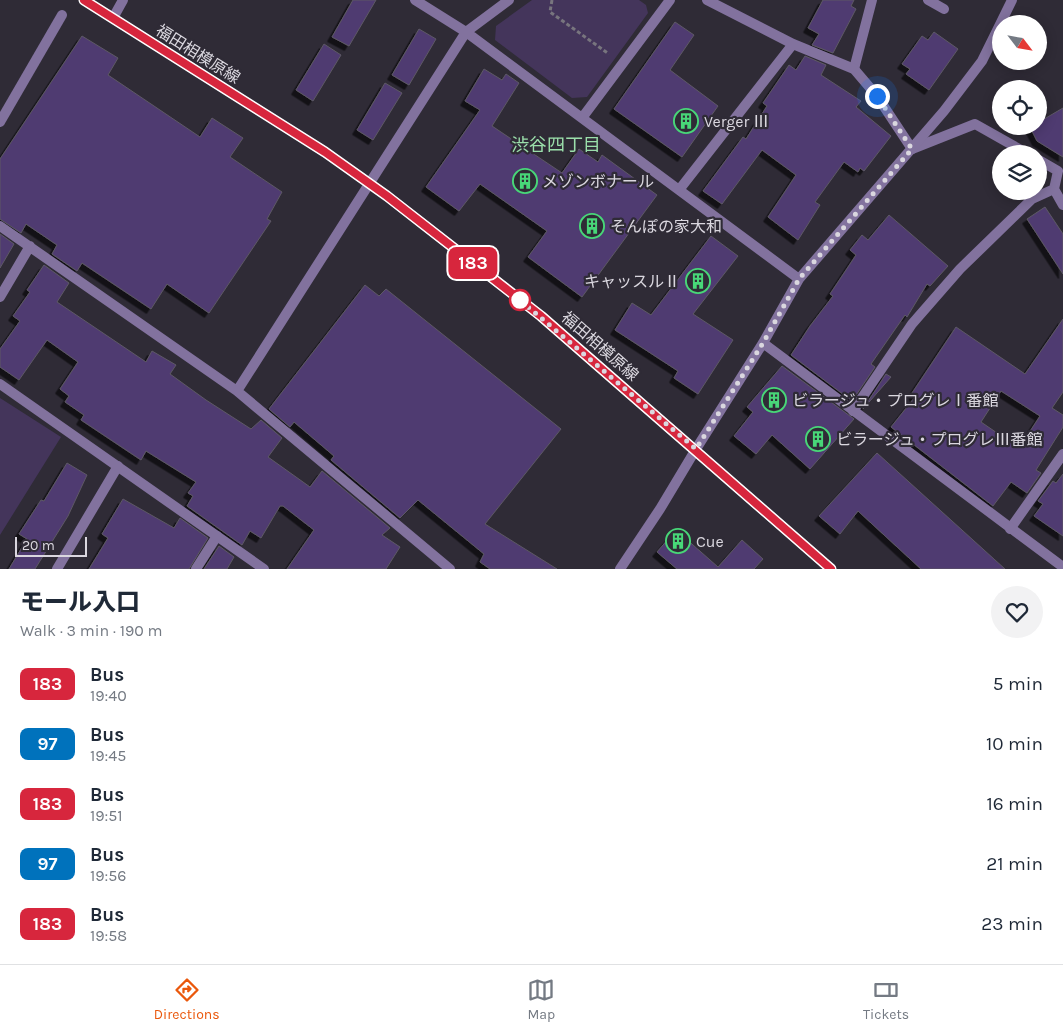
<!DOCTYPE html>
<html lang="en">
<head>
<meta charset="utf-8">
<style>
  body { margin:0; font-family:Karla,"Noto Sans JP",sans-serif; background:#f2f2f3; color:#1f2937; height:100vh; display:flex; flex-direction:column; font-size:19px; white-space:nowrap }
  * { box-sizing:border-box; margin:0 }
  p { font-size:16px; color:#747a83 }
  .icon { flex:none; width:28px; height:28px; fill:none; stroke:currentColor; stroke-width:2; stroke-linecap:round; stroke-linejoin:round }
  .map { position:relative; height:569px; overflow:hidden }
  .drawer { display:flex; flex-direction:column; background:#fff; flex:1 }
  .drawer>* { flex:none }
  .badge { padding:0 10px; border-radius:8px; font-size:18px; line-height:32px }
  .needle { width:32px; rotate:121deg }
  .fabs { position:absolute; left:992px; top:15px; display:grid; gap:10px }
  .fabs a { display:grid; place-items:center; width:55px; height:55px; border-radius:50%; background:#fff; box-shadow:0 2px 12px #0003; font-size:25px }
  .scale { position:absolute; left:15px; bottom:12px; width:72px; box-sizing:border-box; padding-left:5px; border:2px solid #dad7df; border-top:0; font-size:14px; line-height:18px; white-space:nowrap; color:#dad7df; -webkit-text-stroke:4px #2f2b36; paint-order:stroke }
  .you { position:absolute; width:25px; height:25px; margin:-12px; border:4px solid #fff; border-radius:50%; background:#1a73e8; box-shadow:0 0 0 8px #1a73e833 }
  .map>.badge { position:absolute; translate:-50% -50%; box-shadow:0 0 0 2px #fff }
  .round { display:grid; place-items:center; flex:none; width:52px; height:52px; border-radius:26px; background:#f2f2f3 }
  .head { display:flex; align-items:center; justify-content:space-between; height:85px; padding:0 20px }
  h1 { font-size:24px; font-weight:800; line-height:38px }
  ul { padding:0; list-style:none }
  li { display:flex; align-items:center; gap:15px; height:60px; padding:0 20px }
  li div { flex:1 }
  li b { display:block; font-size:19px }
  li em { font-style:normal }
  li .badge { min-width:55px; font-weight:700; text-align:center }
  .tab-bar { display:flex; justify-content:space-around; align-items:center; height:70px; border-top:1px solid #e0e1e3; background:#fff; font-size:14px; color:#747a83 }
  .tab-bar a { display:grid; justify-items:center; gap:2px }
  .tab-bar .on { color:#ea580c }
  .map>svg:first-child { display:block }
</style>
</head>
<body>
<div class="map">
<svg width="1063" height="569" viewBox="0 0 1063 569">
  <defs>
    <filter id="shadow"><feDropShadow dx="-4.5" dy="4.5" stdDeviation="0" flood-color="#0009"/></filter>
  </defs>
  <rect width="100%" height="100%" fill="#2f2b36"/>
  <path fill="#44355b" d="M532,0H639L646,5L648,13L587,97L572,98L495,40L496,26Z
    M0,398L61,437L0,535Z"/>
  <path fill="#503a71" stroke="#5d5965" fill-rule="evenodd" filter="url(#shadow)" d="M353,0H376L349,46L332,37Z
    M823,0H854L851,6L856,9L833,53L812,45L819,34L808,28Z
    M675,22L694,35L670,70L718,106L682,157L614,109Z
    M419,29L436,39L409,85L392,75Z
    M934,32L958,49L929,90L906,74L910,69L902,64L922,36L928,40Z
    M82,36L118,58L108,75L200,137L212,118L243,138L230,157L282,192L267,219L271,221L209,313L167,284L151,309L82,263L77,271L52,254L57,245L26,224L21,233L0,219V159Z
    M324,44L341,55L313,101L296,90Z
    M805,56L826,65L821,75L861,101L856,107L891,136L864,171L860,168L858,172L844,162L815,202L820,205L798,240L768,217L796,175L762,150L722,204L703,191L743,137L746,139L767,106L763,103L789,65L796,70Z
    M484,69L502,80L506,74L519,83L492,126L562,173L579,149L598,162L602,155L657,195L582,297L528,257L547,231L480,184L459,211L426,187L480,110L465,101Z
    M385,83L402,93L373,140L357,130Z
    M1063,108V157L1037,141L1030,127L1039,126V122Z
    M1045,207L1063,234V274L1027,219Z
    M889,215L948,266L930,286L927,284L907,317L905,315L871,364L875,367L852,401L791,355L810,326L833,296L830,294L856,255L850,250L862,235L868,240Z
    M0,234L14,244L0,268Z
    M711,236L738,256L693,314L733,340L698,394L674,378L678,371L615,330L632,303L651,315Z
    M44,265L69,283L57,302L146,362L152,351L176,365L170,374L206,400L251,429L261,420L282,438L268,457L310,487L322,471L390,528L382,535L400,547L386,569H287L314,530L283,506H280L261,538L250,531L242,545L187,506L193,496L188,493L196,482L146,451L141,460L81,420L84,415L65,402L69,396L60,389L78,362L47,340L19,380L0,367V349L20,321L13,316L30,292L27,290Z
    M365,285L379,296L386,289L561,429L485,524L557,569H490L480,562L484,554L418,500L400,518L331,460L334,456L294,422L290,427L269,409Z
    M1063,319V392L1052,408L1063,415V427L1036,470L1041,473L1027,493L1011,482L993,506L891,427L915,397L912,393L956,327L1025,374ZM1001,391L1040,416L1019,448L981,422Z
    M782,366L854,419L810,469L772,435L756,454L734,436L753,412L747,407Z
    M886,374L891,377L863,409Z
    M877,453L1005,569H921L858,511L840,534L819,516Z
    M67,463L87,475L68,516L35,569H9L27,539L19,534L41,500L44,501Z
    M1063,474V536L1034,516L1043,504L1038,501L1053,481L1056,483Z
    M123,499L174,528L180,518L208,538L189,569H89L108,538L102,534Z
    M676,530L718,567L742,540L763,559L754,569H677L657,552Z
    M219,546L234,557L227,569H204Z"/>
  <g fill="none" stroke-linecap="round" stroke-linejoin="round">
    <path stroke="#78757e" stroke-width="3" stroke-dasharray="4 2.5" stroke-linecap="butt" d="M552,0L550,12L609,54"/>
    <path stroke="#82729e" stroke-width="10" d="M928,0L944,9
      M854,69L872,0
      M912,149L975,124L1028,154
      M1039,160L1058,171L1054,189L1063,205
      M853,411L912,324L960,269L1032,199L1054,189
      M1010,529L1063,454
      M57,569L118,466
      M196,569L217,536"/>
    <path stroke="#82729e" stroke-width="10" d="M0,122L62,15"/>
    <path stroke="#82729e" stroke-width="10" d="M415,0L466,32L799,279
      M707,0L793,44L854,69L877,96L912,149
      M113,18L123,0
      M582,118L670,0
      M679,190L793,44
      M0,226L237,391L450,569
      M0,297L30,246
      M763,343L1063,567
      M0,384L264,569
      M237,391L466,32L509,0
      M696,449L763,343L799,279L944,111L982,61L1012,0"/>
    <path stroke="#82729e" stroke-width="10" d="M84,0L325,152L387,196L541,316L831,569
      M620,569L660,509L696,449"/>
  </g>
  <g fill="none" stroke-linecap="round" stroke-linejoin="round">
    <defs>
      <path id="line" d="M84,0L325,152L387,196L541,316L831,569"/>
    </defs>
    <use href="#line" stroke="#fff" stroke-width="11"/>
    <use href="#line" stroke="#d7263d" stroke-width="8"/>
    <path stroke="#dad7df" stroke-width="5" stroke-dasharray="0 9" d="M520,300L514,295L696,449L763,343L799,279L912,149L877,96"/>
  </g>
  <defs>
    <symbol id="building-ring" viewBox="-11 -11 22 22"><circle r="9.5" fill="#2f2b36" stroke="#48d778" stroke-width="1.5"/><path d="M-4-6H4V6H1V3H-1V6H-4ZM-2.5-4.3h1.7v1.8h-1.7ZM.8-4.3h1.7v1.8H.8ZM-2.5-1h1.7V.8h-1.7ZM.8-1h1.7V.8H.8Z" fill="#48d778"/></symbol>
  </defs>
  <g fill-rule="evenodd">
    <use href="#building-ring" x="672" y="107" width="28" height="28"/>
    <use href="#building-ring" x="511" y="167" width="28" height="28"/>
    <use href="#building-ring" x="578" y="212" width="28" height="28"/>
    <use href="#building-ring" x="684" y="267" width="28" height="28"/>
    <use href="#building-ring" x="760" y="386" width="28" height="28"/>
    <use href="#building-ring" x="804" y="425" width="28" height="28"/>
    <use href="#building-ring" x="664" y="527" width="28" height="28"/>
  </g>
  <circle fill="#fff" stroke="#d7263d" stroke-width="2.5" cx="520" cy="300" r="10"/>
  <g text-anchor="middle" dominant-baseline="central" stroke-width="4.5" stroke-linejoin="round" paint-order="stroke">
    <g font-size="16" fill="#dad7df" stroke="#2f2b36">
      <text transform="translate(198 54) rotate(32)">福田相模原線</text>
      <text transform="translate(600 346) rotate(41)">福田相模原線</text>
    </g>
    <g font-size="16" fill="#dad7df" stroke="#2f2b36" text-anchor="start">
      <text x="704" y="121">Verger Ⅲ</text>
      <text x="542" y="181">メゾンボナール</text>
      <text x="610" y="226">そんぽの家大和</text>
      <text x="680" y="281" text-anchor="end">キャッスルⅡ</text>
      <text x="792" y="400">ビラージュ・プログレⅠ番館</text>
      <text x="836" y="439">ビラージュ・プログレⅢ番館</text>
      <text x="696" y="541">Cue</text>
    </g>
    <g font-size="18" fill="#9bdfab" stroke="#2f2b36">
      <text x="556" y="145">渋谷四丁目</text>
    </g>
  </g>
</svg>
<div class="fabs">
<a><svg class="needle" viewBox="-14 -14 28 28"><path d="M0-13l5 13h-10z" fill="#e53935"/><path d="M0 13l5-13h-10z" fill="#747a83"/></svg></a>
<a><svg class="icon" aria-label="locate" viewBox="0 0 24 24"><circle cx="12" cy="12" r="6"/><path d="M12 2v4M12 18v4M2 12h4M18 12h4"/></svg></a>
<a><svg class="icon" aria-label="layers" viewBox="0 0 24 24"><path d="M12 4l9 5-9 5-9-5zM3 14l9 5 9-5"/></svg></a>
</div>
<div class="scale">20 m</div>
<div class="you" style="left:877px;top:96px"></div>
<b class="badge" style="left:473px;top:263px;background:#d7263d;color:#fff">183</b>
</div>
<section class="drawer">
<div class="head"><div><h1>モール入口</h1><p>Walk · 3 min · 190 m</p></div><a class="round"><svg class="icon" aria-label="heart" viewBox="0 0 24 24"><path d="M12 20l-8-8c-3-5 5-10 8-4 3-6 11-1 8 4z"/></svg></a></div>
<ul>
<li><span class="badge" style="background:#d7263d;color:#fff">183</span><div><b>Bus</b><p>19:40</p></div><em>5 min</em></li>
<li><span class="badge" style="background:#0072bc;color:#fff">97</span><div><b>Bus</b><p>19:45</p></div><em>10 min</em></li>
<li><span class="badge" style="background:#d7263d;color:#fff">183</span><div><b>Bus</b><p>19:51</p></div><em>16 min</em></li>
<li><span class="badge" style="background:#0072bc;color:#fff">97</span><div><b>Bus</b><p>19:56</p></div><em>21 min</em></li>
<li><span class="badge" style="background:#d7263d;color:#fff">183</span><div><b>Bus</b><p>19:58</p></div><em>23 min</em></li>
</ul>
</section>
<nav class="tab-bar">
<a class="on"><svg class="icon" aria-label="directions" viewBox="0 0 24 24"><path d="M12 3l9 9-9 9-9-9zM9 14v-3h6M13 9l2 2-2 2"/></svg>Directions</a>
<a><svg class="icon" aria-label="map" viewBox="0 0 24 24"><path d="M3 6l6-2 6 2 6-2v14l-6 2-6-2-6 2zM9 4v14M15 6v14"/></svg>Map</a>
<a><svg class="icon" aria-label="tickets" viewBox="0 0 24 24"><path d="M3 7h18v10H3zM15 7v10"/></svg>Tickets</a>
</nav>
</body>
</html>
